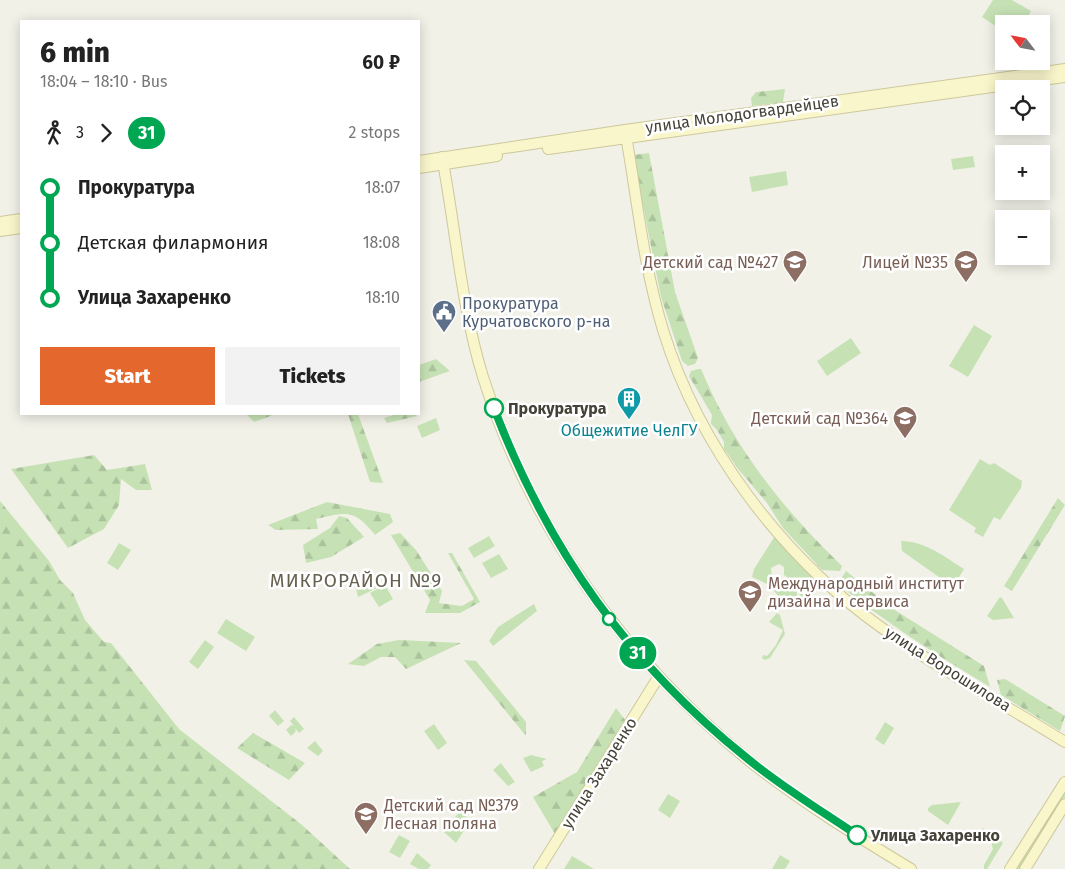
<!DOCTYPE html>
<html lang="en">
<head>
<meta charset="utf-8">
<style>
  body { margin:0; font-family:"Fira Sans",sans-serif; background:#f2f2f2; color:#222; height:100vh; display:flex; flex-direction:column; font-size:19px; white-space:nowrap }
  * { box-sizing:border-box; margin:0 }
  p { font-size:16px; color:#767676 }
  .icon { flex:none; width:28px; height:28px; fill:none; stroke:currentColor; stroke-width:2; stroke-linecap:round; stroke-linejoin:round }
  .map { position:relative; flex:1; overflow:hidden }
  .drawer { position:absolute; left:20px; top:20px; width:400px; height:395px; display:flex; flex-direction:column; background:#fff; border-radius:0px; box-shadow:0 2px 12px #0003 }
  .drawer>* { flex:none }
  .badge { padding:0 10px; border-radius:16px; font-size:18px; line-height:32px }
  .needle { width:32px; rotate:302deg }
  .buttons { position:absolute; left:995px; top:15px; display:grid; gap:10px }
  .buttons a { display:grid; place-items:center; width:55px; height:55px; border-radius:0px; background:#fff; box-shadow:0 2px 12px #0003; font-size:25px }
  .map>.badge { position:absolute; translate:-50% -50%; box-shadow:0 0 0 2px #fff }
  .legs { display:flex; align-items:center; gap:8px; height:55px; padding:0 20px; font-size:16px }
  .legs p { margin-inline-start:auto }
  .head { display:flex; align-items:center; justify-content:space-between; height:85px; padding:0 20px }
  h1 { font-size:28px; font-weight:800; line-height:38px }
  .action { display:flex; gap:10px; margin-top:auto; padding:10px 20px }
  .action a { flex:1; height:58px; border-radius:0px; background:#e4672d; color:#fff; font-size:20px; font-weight:800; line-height:58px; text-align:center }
  .action a+a { background:#f2f2f2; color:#222 }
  ul { padding:0 20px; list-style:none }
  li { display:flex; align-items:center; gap:18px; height:55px; font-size:19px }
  li i { display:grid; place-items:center; width:8px; height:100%; margin:0 6px; background:currentColor }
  li i::after { content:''; width:12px; height:12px; margin:-6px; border:4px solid; border-radius:50%; background:#fff }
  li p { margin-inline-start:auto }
  li:first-child i { background:linear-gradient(#0000 50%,currentColor 0) }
  li:last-child i { background:linear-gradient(currentColor 50%,#0000 0) }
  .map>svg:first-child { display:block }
</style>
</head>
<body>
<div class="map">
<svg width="1065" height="869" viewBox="0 0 1065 869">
  <defs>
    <pattern id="forest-firs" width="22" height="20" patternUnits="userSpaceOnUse" patternTransform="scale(1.25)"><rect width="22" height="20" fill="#c6e2b5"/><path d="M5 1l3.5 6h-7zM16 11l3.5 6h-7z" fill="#abc39c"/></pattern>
  </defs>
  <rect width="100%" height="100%" fill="#f2f1e8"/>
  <path fill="#c6e2b5" d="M993,0H1012L1031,11L1026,20L1016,24H1004V28L1000,29L982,17Z
    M973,156L975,167L953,170L951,159Z
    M786,171L788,185L752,192L749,177Z
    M974,325L992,336L968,377L949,366Z
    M851,338L861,353L827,376L817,361Z
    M436,418L440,430L422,438L417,426Z
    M980,459L990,465L994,463L1022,481L1021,488L1000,520L994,517L983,537L974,532L976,528L949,510Z
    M489,536L495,546L474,558L468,548Z
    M775,536L816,580L812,587C801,586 794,582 784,575V567L779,564L771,568L772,577L767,584L752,577L754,569Z
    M901,541C925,541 945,557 964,569L953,587L902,551Z
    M119,543L131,550L118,570L107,563Z
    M499,554L508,569L491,578L482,563Z
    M782,578L796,590L800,605L786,606L771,587L776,579Z
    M373,580L377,588L358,597L356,589Z
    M385,585L393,599L379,607L370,593Z
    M798,589L811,590L802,605Z
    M1000,597L1002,598L1014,618L993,620L987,616Z
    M534,604L537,611L493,646L489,641L498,627Z
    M777,613L780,615L785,634L770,658L765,660L762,658L763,655L767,656L776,645L783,630L769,622Z
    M226,619L255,637L246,651L217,633Z
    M205,640L214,647L198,669L189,662Z
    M275,710L284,721L278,726L269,716Z
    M294,717L304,729L299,733L295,728L296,731L291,736L286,730L291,725L294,726L290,721Z
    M885,722L894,728L884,745L875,739Z
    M434,724L447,743L438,750L424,731Z
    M315,741L323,751L318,756L307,748Z
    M531,755L547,759L542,761L544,766L531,772L523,758Z
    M501,763L515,782L508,786L493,770Z
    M1065,788V797L1020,869H1014Z
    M668,794L680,801L670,818L658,810Z
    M961,802L948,825L928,811V808L932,805Z
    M459,812L471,820L456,843L444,832Z
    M983,828L1003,843L987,869H984V865L993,849L990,838L980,832Z
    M399,835L410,841L400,858L389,852Z
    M417,853L431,865L428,869H419L410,864Z
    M780,855L790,861L785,869H772Z
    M572,856L594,869H564Z"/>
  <path fill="url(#forest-firs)" d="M785,89L783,102L752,106L751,98L756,92Z
    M649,153L675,292L698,358L695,364L688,366L682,361L661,297L633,155Z
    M436,359L450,371L419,382V365Z
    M698,369H701C734,448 782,508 842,566L840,571L822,570L783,528L767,503L739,470L724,449V442L717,430L711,424L712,415L689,376L691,371Z
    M246,414H276L254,422Z
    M348,414H358L383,483L370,482Z
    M397,414H415L417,416L387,423L384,418Z
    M94,455L107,470L145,464L152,490H136L121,479L119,505L104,529L68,548L11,469Z
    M1058,498L1065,505L1012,591L1004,586Z
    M0,501L49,561L60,580L73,593L85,620L104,642L111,643L179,729L302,825L350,869H0Z
    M327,502L390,514L393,522L375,535C354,509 347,512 316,519L318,529L276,530L268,525Z
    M339,516L347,518L364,537L331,557L306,563L303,545L330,528Z
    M400,533L416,550L442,591L439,603L462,606L474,599L448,553H452L480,602L460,613H425L430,600L391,535Z
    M846,571L893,609L984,666L990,687C937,655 886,623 838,584Z
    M399,640H400L461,643L406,669L395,657H381L364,666L348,664L377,644Z
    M464,660L476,661L526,722V736Z
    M1005,679L1065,716L1060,731L1001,695L997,680Z
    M616,708L626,721L555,834L533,797L577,772Z
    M253,733L305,763L289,780L237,748Z"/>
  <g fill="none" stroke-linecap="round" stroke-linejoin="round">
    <defs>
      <path id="secondary" d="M625,130C637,197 643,264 663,330C699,447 782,557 882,628C940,670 1004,704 1065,742
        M548,149L1065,77
        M442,157C456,230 461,306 483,377C531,529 625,659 747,759C798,800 855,835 911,869
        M419,161L625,130L1065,69
        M419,168L497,156
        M0,222L21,219
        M0,231L21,228
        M539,869L659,676
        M1010,869L1065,782
        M1025,869L1065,804"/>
    </defs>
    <use href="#secondary" stroke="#cdc89c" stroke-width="12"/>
    <use href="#secondary" stroke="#f9f6cb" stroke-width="10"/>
  </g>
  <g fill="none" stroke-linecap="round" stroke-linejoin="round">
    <defs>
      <path id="line-1" d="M494,408C548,550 629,664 748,759C782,787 820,810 857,835"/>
    </defs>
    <use href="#line-1" stroke="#fff" stroke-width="11"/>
    <use href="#line-1" stroke="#00a651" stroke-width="8"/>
  </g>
  <defs>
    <symbol id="school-pin" viewBox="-11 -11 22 30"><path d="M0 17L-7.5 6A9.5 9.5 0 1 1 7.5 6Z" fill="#8d6e63" stroke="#fff"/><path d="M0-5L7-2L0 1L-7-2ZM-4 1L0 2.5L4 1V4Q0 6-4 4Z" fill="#fff"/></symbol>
    <symbol id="civic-pin" viewBox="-11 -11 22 30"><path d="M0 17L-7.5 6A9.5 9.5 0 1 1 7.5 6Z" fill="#5c6f8a" stroke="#fff"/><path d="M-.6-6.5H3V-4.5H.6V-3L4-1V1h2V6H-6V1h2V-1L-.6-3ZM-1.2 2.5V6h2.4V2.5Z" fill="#fff"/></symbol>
    <symbol id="building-pin" viewBox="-11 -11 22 30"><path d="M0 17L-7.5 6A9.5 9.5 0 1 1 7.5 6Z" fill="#0f9aa8" stroke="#fff"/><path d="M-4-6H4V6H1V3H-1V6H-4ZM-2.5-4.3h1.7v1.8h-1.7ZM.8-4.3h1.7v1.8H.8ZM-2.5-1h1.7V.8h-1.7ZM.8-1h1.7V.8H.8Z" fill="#fff"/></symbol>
    <symbol id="university-pin" viewBox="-11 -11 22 30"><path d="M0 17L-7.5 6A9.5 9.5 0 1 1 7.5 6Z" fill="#8d6e63" stroke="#fff"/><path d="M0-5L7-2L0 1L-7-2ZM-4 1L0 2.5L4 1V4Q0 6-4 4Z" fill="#fff"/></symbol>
  </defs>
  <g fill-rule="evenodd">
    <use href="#school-pin" x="781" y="248" width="28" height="38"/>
    <use href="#school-pin" x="952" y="248" width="28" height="38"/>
    <use href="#civic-pin" x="430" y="298" width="28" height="38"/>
    <use href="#building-pin" x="615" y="385" width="28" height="38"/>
    <use href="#school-pin" x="891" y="404" width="28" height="38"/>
    <use href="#university-pin" x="736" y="578" width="28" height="38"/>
    <use href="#school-pin" x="352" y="800" width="28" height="38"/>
  </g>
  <g fill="#fff" stroke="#00a651" stroke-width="2.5">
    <circle cx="494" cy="408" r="9"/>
    <circle cx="609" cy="619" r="6"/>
    <circle cx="857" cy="835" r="9"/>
  </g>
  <g text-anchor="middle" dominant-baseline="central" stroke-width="5" stroke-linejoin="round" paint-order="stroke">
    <g font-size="16" fill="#454237" stroke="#fff">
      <text transform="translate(742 114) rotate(-8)">улица Молодогвардейцев</text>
      <text transform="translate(948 669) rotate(32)">улица Ворошилова</text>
      <text transform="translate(599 773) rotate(-58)">улица Захаренко</text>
    </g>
    <g font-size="16" fill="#785e54" stroke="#fff" text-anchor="end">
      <text x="778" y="262">Детский сад №427</text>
      <text x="948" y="262">Лицей №35</text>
      <text x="888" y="418">Детский сад №364</text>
      <text x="768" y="583" text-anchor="start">Международный институт<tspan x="768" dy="18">дизайна и сервиса</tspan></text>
      <text x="384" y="805" text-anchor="start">Детский сад №379<tspan x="384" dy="18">Лесная поляна</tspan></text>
    </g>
    <g font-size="16" fill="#4e5e75" stroke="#fff" text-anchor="start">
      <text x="462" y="303">Прокуратура<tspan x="462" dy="18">Курчатовского р-на</tspan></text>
    </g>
    <g font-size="16" font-weight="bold" fill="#454237" stroke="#fff" text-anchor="start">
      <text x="508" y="408">Прокуратура</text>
      <text x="871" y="835">Улица Захаренко</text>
    </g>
    <g font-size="16" fill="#0d838f" stroke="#fff">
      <text x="629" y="430">Общежитие ЧелГУ</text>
    </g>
    <g font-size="19" letter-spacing="1" fill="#676150" stroke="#fff">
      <text x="356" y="580">МИКРОРАЙОН №9</text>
    </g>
  </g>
</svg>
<div class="buttons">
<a><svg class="needle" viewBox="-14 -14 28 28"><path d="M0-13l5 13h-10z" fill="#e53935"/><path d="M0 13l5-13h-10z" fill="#767676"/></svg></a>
<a><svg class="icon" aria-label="locate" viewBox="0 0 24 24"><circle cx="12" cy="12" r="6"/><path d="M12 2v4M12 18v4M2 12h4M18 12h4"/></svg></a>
<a>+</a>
<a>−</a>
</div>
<b class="badge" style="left:638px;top:653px;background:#00a651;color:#fff">31</b>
<section class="drawer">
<div class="head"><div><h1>6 min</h1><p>18:04 – 18:10 · Bus</p></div><b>60 ₽</b></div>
<div class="legs"><svg class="icon" aria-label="walk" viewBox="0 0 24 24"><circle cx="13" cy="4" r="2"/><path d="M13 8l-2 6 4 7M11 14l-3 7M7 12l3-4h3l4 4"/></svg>3<svg class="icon" aria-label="forward" viewBox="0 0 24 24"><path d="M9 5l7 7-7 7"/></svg><b class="badge" style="background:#00a651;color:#fff">31</b><p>2 stops</p></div>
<ul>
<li><i style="color:#00a651"></i><b>Прокуратура</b><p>18:07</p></li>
<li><i style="color:#00a651"></i><span>Детская филармония</span><p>18:08</p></li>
<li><i style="color:#00a651"></i><b>Улица Захаренко</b><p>18:10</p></li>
</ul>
<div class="action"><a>Start</a><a>Tickets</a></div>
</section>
</div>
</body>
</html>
